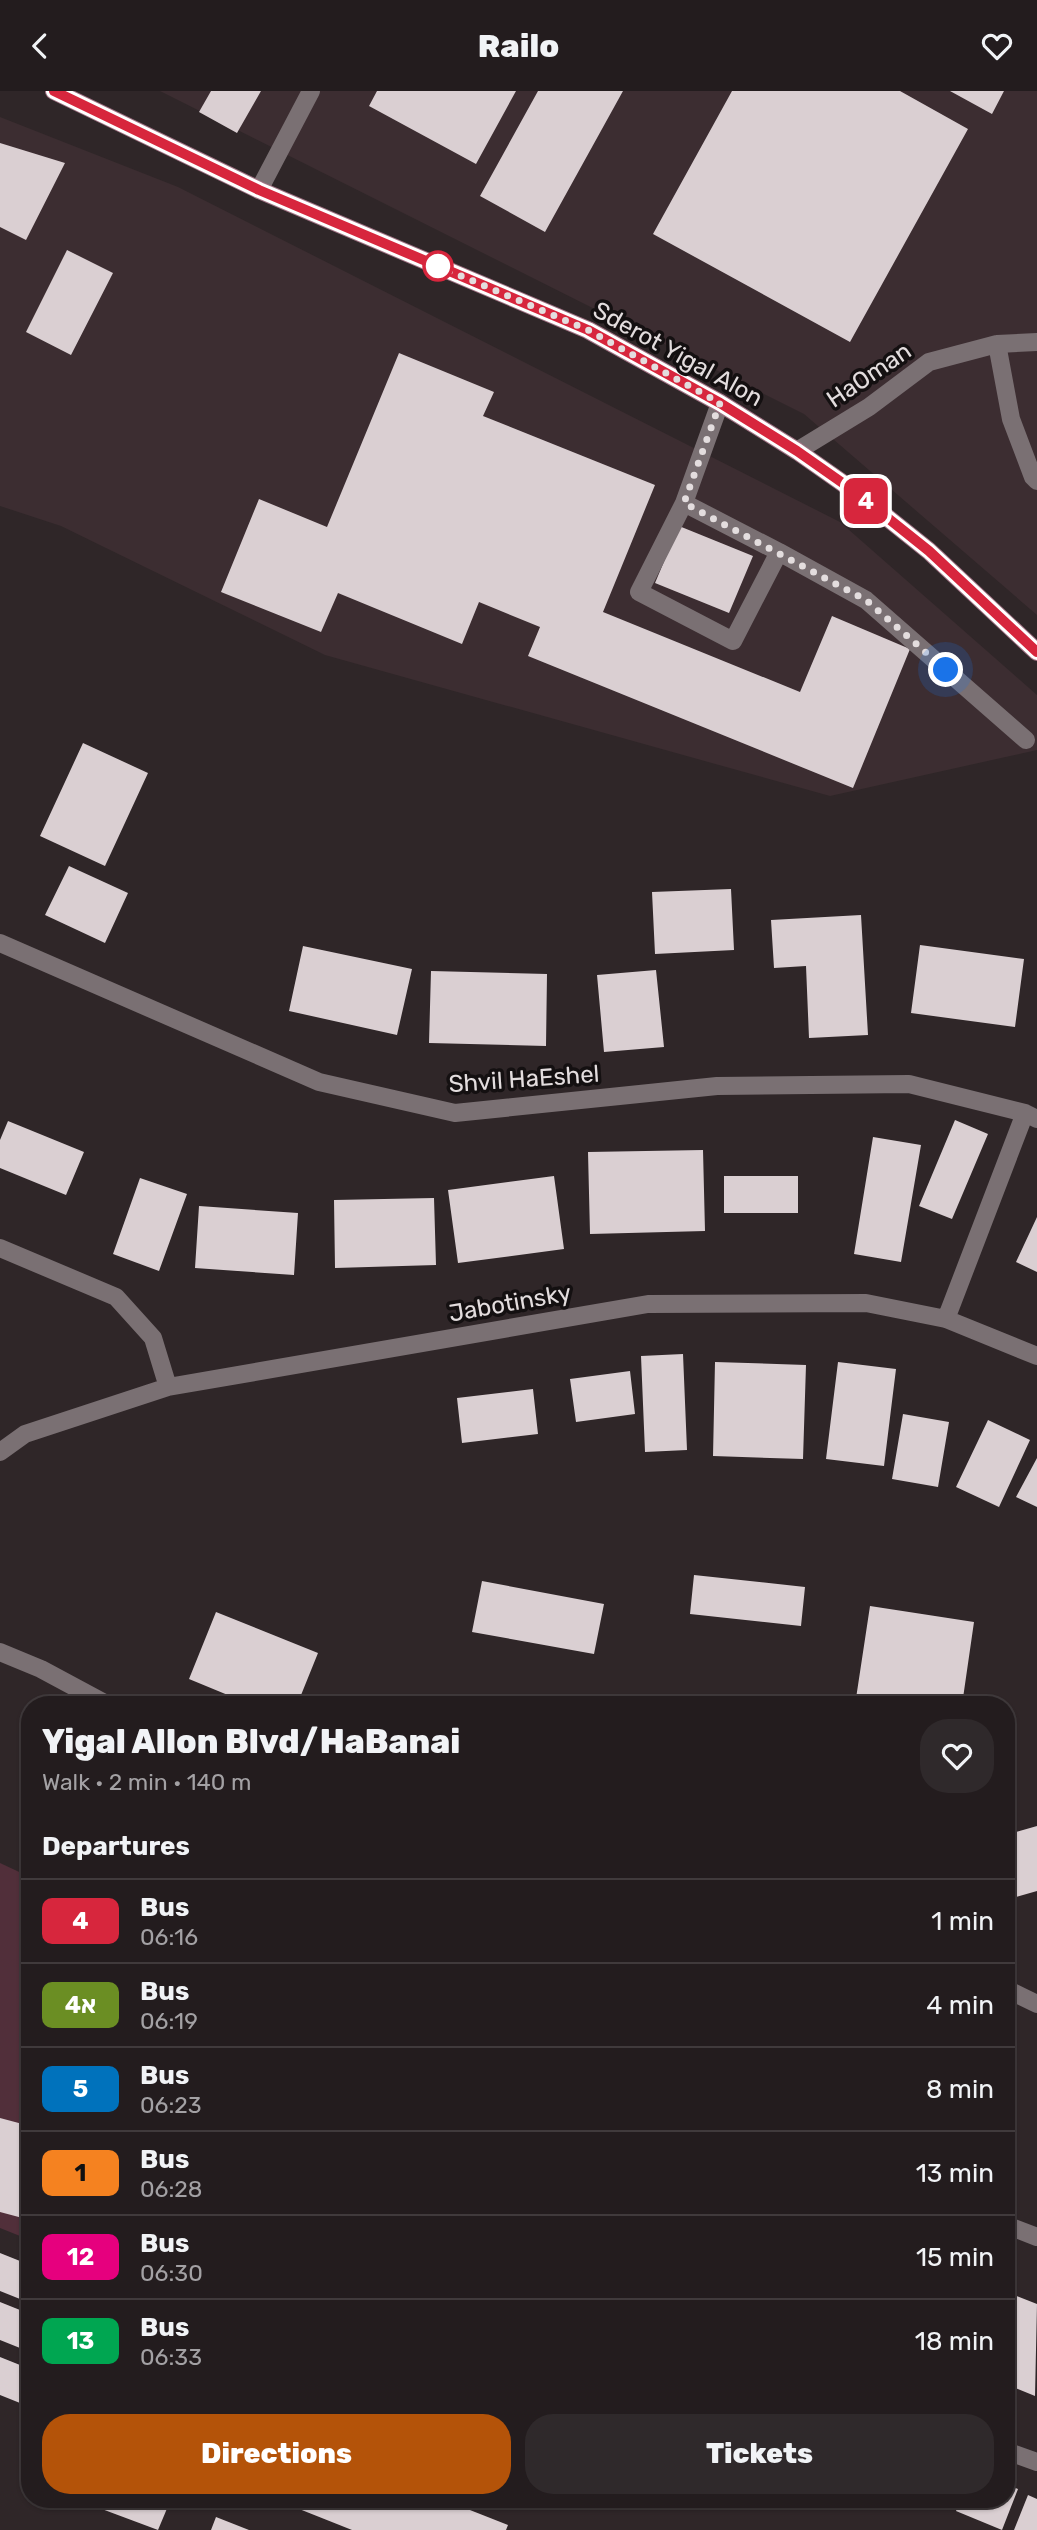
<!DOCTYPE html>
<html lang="en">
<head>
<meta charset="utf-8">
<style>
  body { margin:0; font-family:Rubik,sans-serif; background:#2f292b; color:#f1f3f6; height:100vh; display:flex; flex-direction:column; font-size:26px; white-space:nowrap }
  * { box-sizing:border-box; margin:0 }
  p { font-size:23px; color:#a3a1a4 }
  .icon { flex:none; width:38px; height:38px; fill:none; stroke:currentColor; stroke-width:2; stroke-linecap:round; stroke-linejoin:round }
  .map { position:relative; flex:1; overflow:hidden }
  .panel { position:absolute; left:21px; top:1605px; width:994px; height:812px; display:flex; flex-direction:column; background:#231c1e; border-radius:28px; box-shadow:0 2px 5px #0004,0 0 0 2px #403a3c }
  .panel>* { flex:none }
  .badge { padding:0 14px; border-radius:10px; font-size:24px; line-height:46px }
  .you { position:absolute; width:35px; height:35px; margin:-18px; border:5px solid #fff; border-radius:50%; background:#1a73e8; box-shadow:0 0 0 10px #1a73e833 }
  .map>.badge { position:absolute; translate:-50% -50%; box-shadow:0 0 0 4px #fff }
  h2 { padding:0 21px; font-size:26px; line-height:63px }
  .round { display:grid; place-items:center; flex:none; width:74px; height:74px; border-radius:28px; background:#2f292b }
  .head { display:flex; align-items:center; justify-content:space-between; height:119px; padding:0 21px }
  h1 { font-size:33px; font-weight:800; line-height:52px }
  .cta { display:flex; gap:14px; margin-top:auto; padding:14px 21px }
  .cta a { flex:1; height:80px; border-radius:28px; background:#b45309; color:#fff; font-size:28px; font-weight:800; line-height:80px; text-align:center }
  .cta a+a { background:#2f292b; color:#f1f3f6 }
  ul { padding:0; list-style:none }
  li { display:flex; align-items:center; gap:21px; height:84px; padding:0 21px; border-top:2px solid #403a3c }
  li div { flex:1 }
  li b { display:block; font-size:26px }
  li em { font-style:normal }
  li .badge { min-width:77px; font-weight:700; text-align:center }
  header { display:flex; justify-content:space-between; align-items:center; height:91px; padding:0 21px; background:#231c1e; font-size:32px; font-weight:800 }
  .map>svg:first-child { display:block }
</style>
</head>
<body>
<header><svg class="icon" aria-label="back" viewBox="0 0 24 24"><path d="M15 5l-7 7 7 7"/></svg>Railo<svg class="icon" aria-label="heart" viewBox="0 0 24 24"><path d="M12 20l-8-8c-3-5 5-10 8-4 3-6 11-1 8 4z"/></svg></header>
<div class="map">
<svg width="1037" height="2439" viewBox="0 0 1037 2439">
  <rect width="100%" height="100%" fill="#2f2628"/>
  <path fill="#3c2d31" d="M160,0H1037V524L804,323Z
    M0,26L178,96L840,431L1037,604V659L830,705L325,564L61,435L0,415Z"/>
  <path fill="#512f3a" d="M0,1772L30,1786V2149L0,2137Z"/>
  <path fill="#dacfd2" d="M211,0H261L237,42L199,21Z
    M377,0H516L476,73L369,15Z
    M538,0H623L545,141L480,105Z
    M732,0H900L968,38L850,251L653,143Z
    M950,0H1004L992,23Z
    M0,52L65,72L26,149L0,136Z
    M67,159L113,182L71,264L26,241Z
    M399,262L494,301L483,325L655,394L603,521L800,601L832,525L910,558L853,697L528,565L540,536L479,511L462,553L338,502L321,541L221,501L259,408L327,436Z
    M679,435L753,465L729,522L655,492Z
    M83,652L148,682L105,775L40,745Z
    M69,775L128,802L105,852L45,824Z
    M731,798L734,859L655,863L652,801Z
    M861,824L868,944L809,947L806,875L774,877L771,829Z
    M920,854L1024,868L1015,936L911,922Z
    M303,855L412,878L397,944L289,920Z
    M656,879L664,956L604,961L597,884Z
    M431,880L547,883L546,955L429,952Z
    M955,1029L988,1043L952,1128L919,1115Z
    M8,1030L84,1061L66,1104L0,1077V1049Z
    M873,1046L921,1054L901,1171L854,1163Z
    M703,1059L705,1140L590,1143L588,1061Z
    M554,1085L564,1158L458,1172L448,1099Z
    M724,1085H798V1122H724Z
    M140,1087L187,1103L159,1180L113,1163Z
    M434,1107L436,1174L335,1177L334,1109Z
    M199,1115L298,1122L294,1184L195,1177Z
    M1037,1126V1181L1016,1171Z
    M683,1263L687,1359L645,1361L641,1265Z
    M715,1271L806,1274L803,1368L713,1365Z
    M838,1271L896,1278L884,1375L826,1368Z
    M630,1280L635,1323L576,1331L570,1288Z
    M533,1298L538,1343L462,1352L457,1307Z
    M903,1323L949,1331L938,1396L892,1388Z
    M988,1329L1030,1349L999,1416L956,1396Z
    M1037,1367V1416L1016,1406Z
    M694,1484L805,1496L801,1535L690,1523Z
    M482,1490L604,1513L594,1563L472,1541Z
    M870,1515L974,1531L962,1614H855Z
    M216,1521L318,1562L297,1614H252L189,1588Z
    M1037,1735V1800L1006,1809V1744Z
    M0,2027L30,2035V2129L0,2121Z
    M0,2162L30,2174V2212L0,2200Z
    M1006,2201L1037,2213L1035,2305L1006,2293Z
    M0,2211L30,2223V2261L0,2249Z
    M0,2266L30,2278V2316L0,2304Z
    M1006,2393L1018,2398L1002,2439L956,2420L961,2408H1006Z
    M1028,2404L1037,2408V2439H1014Z
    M75,2408H171L158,2439Z
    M274,2408H442L508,2434L506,2439H352Z
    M216,2426L249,2439H211Z"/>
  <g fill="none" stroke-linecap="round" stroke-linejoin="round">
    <path stroke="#7a7073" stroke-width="18" d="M684,412L779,461L733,550L639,501L684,412L720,312
      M779,461L866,509L1026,649"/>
    <path stroke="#7a7073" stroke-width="18" d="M259,99L311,0
      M997,253L1037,251
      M797,360L869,316L929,271L997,253L1011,328L1033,386L1037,390
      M0,852L319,991L455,1022L717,995L909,993L1025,1022L1037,1028
      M0,1157L116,1206L153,1247L168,1296
      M946,1228L1025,1022
      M0,1361L25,1343L168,1296L648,1213L866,1212L946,1228L1037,1265
      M1006,1898L1037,1913
      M1006,2360L1037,2371"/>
    <path stroke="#7a7073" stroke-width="18" d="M0,1561L41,1578L108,1614
      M1006,2134L1037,2146"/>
    <path stroke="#a07283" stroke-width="18" d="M54,0L259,99L588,239L720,312L797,360L854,400L929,460L1037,561"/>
  </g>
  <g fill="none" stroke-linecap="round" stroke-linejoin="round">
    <defs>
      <path id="line" d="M54,0L259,99L588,239L720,312L797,360L854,400L929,460L1037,561"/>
    </defs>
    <use href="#line" stroke="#fff" stroke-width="16"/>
    <use href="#line" stroke="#d7263d" stroke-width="10"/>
    <path stroke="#e3ddde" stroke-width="7" stroke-dasharray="0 12.6" d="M438,175L588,239L720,312L684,412L866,509L946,579"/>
  </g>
  <circle fill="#fff" stroke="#d7263d" stroke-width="3.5" cx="438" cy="175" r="14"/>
  <g text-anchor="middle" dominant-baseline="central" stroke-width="7" stroke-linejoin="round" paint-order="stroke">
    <g font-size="24" fill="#e3ddde" stroke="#141011">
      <text transform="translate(678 263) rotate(29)">Sderot Yigal Alon</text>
      <text transform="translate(869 284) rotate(-34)">HaOman</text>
      <text transform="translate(524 988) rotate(-4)">Shvil HaEshel</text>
      <text transform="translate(510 1212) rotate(-10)">Jabotinsky</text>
    </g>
  </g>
</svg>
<div class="you" style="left:946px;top:579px"></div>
<b class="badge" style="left:866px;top:410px;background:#d7263d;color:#fff">4</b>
<section class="panel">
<div class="head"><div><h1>Yigal Allon Blvd/HaBanai</h1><p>Walk · 2 min · 140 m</p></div><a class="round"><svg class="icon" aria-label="heart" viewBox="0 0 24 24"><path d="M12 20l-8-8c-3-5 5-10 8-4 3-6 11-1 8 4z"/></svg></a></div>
<h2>Departures</h2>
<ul>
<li><span class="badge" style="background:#d7263d;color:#fff">4</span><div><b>Bus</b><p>06:16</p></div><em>1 min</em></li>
<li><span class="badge" style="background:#6b8e23;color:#fff">4א</span><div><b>Bus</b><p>06:19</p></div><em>4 min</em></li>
<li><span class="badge" style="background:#0072bc;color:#fff">5</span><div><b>Bus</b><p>06:23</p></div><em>8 min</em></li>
<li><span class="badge" style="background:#f58220;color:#111">1</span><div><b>Bus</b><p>06:28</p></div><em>13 min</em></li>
<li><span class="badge" style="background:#e6007e;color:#fff">12</span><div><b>Bus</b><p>06:30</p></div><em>15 min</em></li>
<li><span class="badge" style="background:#00a651;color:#fff">13</span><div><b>Bus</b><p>06:33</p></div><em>18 min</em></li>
</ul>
<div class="cta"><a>Directions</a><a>Tickets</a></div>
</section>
</div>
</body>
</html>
